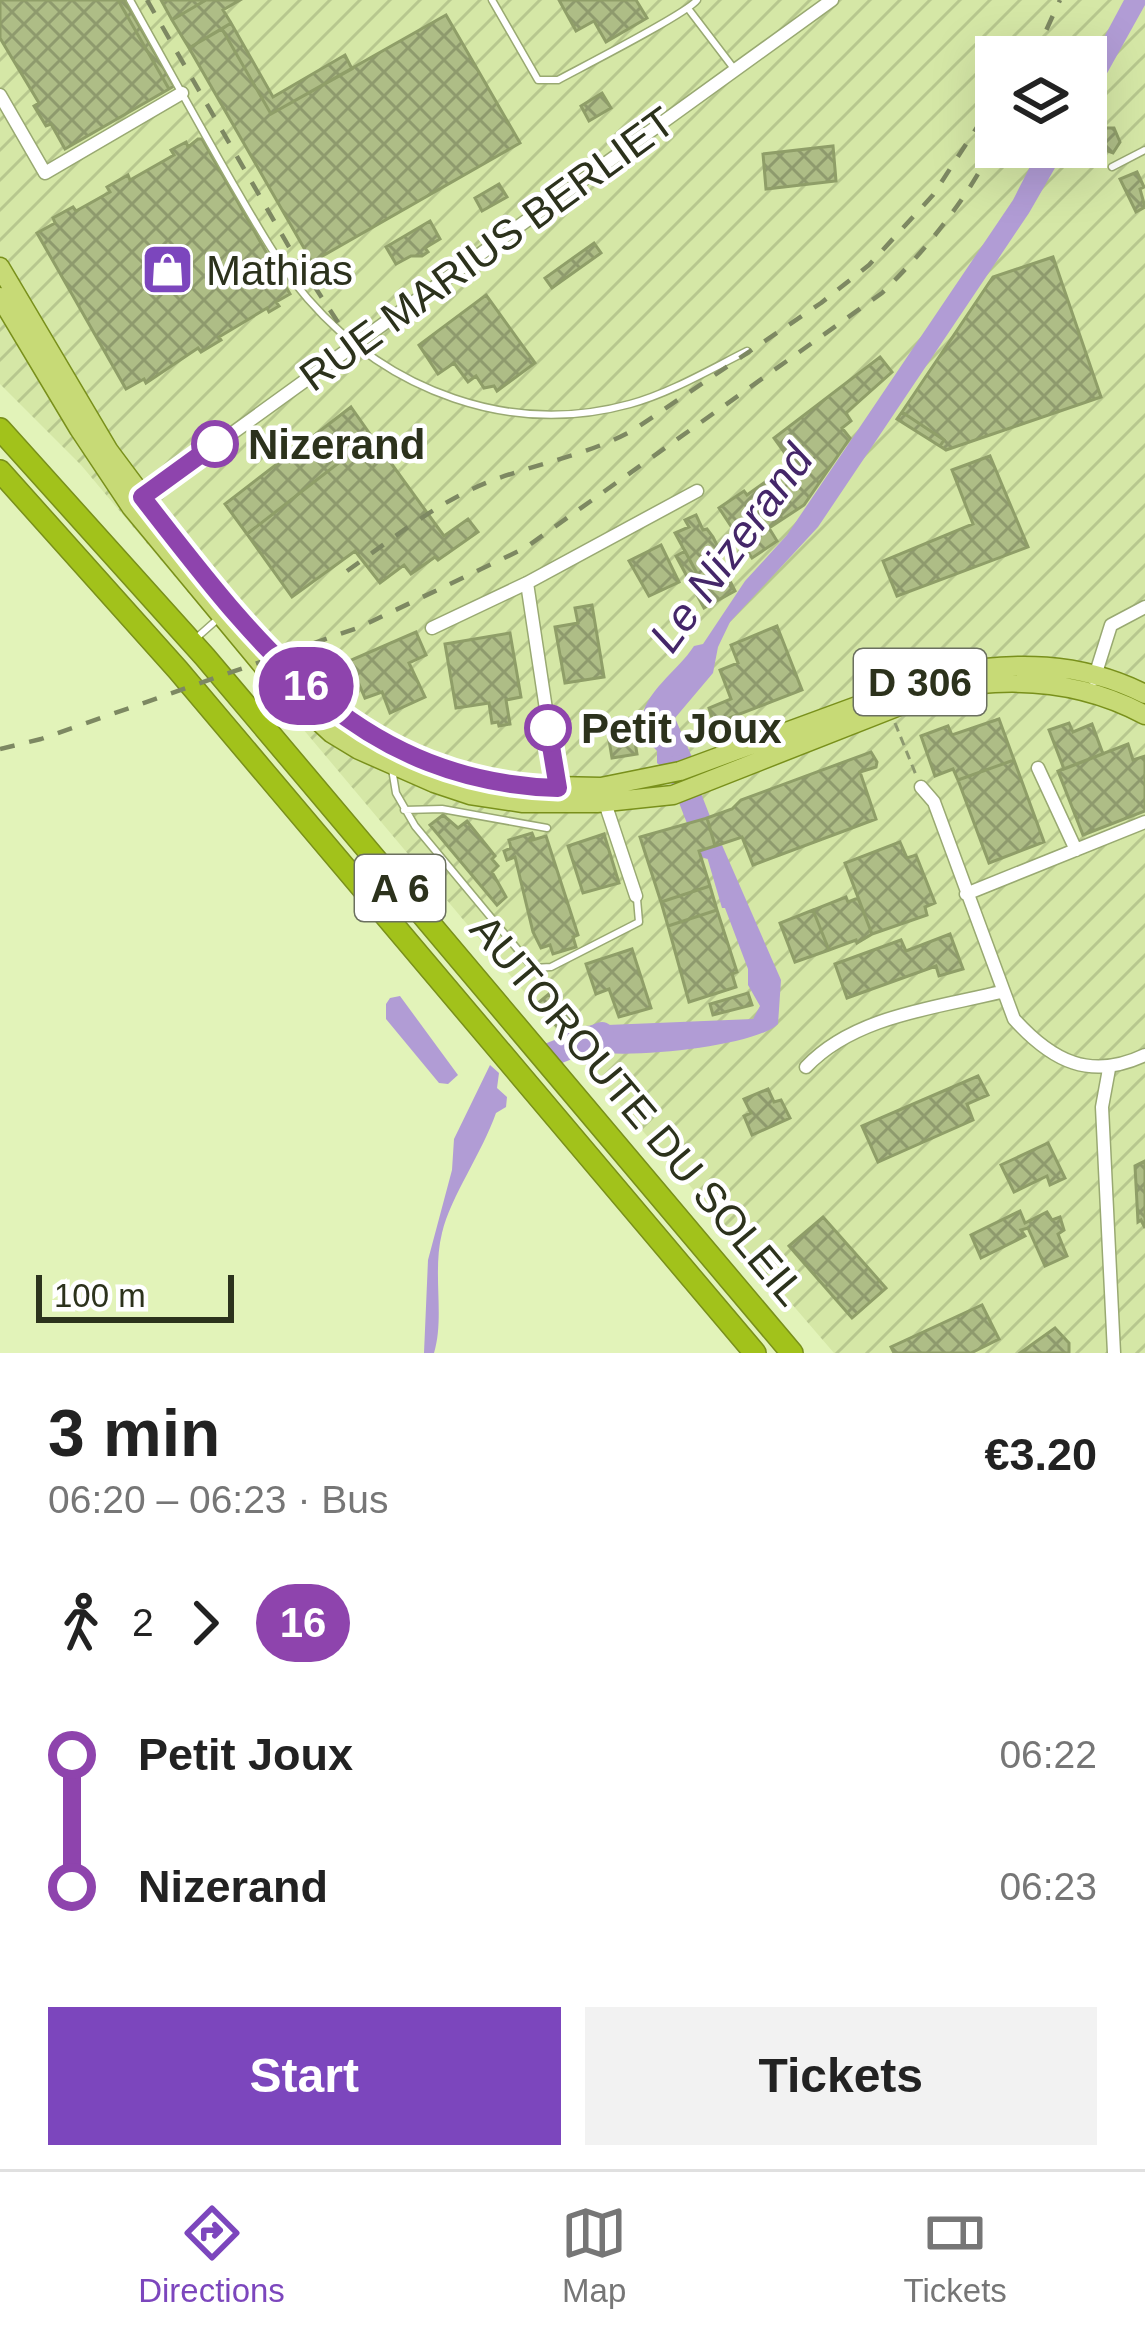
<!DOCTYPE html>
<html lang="en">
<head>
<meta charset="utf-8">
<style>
  body { margin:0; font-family:Arial,sans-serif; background:#f2f2f2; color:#222; height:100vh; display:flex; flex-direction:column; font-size:45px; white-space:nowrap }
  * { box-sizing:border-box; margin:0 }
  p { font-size:39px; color:#767676 }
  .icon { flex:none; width:66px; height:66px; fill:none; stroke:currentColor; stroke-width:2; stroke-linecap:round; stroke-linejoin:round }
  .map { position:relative; height:1353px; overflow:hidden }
  .panel { display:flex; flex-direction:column; background:#fff; flex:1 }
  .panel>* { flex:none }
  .badge { padding:0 24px; border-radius:39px; font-size:42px; line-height:78px }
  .tools { position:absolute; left:975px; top:36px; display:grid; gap:24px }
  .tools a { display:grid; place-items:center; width:132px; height:132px; border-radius:0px; background:#fff; box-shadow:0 12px 48px #0002; font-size:60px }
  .scale { position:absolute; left:36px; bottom:30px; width:198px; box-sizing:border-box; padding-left:12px; border:6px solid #2c321c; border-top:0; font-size:33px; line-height:42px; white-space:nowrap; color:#2c321c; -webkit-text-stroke:9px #fff; paint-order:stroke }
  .map>.badge { position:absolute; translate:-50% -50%; box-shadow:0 0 0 6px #fff }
  .legs { display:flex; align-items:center; gap:18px; height:132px; padding:0 48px; font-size:39px }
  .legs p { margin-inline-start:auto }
  .overview { display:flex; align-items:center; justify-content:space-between; height:204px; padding:0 48px }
  h1 { font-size:66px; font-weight:700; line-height:90px }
  .cta { display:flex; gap:24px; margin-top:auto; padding:24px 48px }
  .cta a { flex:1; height:138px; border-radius:0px; background:#7c46bd; color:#fff; font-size:48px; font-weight:700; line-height:138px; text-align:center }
  .cta a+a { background:#f2f2f2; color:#222 }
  ul { padding:0 48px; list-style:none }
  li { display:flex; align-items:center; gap:42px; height:132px; font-size:45px }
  li i { display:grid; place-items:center; width:18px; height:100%; margin:0 15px; background:currentColor }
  li i::after { content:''; width:30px; height:30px; margin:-15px; border:9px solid; border-radius:50%; background:#fff }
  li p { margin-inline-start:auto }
  li:first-child i { background:linear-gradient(#0000 50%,currentColor 0) }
  li:last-child i { background:linear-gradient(currentColor 50%,#0000 0) }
  .menu { display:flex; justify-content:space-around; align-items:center; height:168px; border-top:3px solid #e0e0e0; background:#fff; font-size:33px; color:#767676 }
  .menu a { display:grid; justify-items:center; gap:6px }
  .menu .on { color:#7c46bd }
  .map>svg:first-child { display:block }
</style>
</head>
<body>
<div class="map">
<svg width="1145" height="1353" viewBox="0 0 1145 1353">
  <defs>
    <pattern id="industrial-furrows" width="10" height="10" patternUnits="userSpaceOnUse" patternTransform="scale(3)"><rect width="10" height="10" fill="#d5e7a6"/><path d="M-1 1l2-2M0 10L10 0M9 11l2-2" fill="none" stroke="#b7c78e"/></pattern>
    <pattern id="building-cross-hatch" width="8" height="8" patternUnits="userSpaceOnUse" patternTransform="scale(3)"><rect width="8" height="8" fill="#aebd86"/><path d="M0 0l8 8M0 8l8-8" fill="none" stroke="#8e9a6d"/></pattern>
  </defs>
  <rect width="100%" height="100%" fill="#e2f3b9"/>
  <path fill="url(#industrial-furrows)" fill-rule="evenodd" d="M0,0H1145V1353H834L567,1043L81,465L0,384ZM996,57H1086V147H996Z"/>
  <path fill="#b19cd5" d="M1124,0H1145V5L1086,111V71Z
    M1040,147H1067L1029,213L818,527L730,622L718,647L713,673L675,718L695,764L671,774L657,763V751C615,709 673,679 694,646L703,644L745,581L787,535L1013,200Z
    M722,845L781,980L778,1024C754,1048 603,1063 573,1047C569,1044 564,1038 560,1034L583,1026L753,1019L760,1006L748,985V969L725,908H722L705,850Z
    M400,996L458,1075L448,1084L439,1083L386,1019V1004L390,998Z
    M490,1065L499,1073L497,1088L507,1097L506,1107L496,1113C482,1153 451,1196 442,1233C432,1273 445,1317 434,1353H424L428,1260L452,1170L454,1139Z"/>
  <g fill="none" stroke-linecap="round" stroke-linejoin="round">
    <path stroke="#b19cd5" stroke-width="24" d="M678,767L709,847
      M552,1054L602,1034"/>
  </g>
  <path fill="url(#building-cross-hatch)" stroke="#8f9e68" stroke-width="3" d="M0,0H118L169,89L65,149L51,124L46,126L34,106L39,103L0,38Z
    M118,0H124L174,86L169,89Z
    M161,0H206L172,20Z
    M206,0H240L223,10L231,23L189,48L172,20Z
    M559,0H636L647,18L606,42L594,21L576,31Z
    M446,15L520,143L312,262L189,48L222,29L271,114Z
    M231,23L273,97L345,55L352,69L271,114L222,29Z
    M602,93L611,108L589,121L581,106Z
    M1106,128H1114L1120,142L1113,153L1100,148Z
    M198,139H202L290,294L276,302L279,306L269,312L267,308L219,337L221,340L201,352L198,348L146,383L144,379L126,389L37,233L55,223L53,218L73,207L76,211L110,192L107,187L128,175L130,180L174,155L171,150L186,142L188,147Z
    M833,146L836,181L766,189L763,154Z
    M1137,172L1144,187L1140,189L1145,207L1136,212L1120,179Z
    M499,184L507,197L482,211L475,198Z
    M430,221L440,239L425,248L428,252L422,256H411L396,264L386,247Z
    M594,243L601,253L552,288L545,278Z
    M1053,257L1101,397L946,450L940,446L944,440L902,412L993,277Z
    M486,295L535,363L497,391L494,386L484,388L476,376L468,382L454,363L438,374L419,345Z
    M880,357L892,372L846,413L851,421L842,428L850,438L804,505L769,528L777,541L752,558L719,508L744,491L747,495L792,463L774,438Z
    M351,407L372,437L247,534L225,504Z
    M902,412L944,440L940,446L946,450L897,419Z
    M372,437L444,536L468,519L478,532L438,560L435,557L411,574L404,565L380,583L355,551L292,597L247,534Z
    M990,456L1028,547L897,596L883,561L973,524L952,470Z
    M696,515L703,530L707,529L713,537L720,551L716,553L735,591L713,603L675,533L689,527L685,520Z
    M661,545L679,582L649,596L629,561Z
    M685,551L713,603L704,608L676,556Z
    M592,605L604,677L565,683L555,627L578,623L575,608Z
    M777,626L802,690L714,724L709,708L731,699L720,670L738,663L731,645Z
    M416,632L426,655L409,663L425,697L390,713L382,692L365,698L349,661Z
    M510,633L521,697L506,700L510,724L499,726L498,722L492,723L489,703L456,708L445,644Z
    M631,718L637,754L612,758L606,722Z
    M999,719L1014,760L958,780L953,769L935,776L921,736L948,726L952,735Z
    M1069,723L1073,732L1092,724L1103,754L1064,769L1049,730Z
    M1128,744L1133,760L1145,756V811L1083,835L1058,771Z
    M871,752L877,762L876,767L860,772L876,819L753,865L742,837L715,846L707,818L732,809L741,800Z
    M1014,760L1044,842L989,863L958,780Z
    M443,815L458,828L467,821L495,856L492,859L498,866L492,872L506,897L497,905L430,825Z
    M707,818L715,846L699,851L710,886L661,902L640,837Z
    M532,833L534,838L529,841L546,836L578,935L573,937L576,947L553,954L550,945L541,948L533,932L515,857L507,860L504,851L511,848L509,840Z
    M604,834L619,883L583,893L568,846Z
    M900,842L907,858L916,855L935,903L925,907L927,915L872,934L845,863Z
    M710,886L717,910L668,926L661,902Z
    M846,897L848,902L858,898L872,934L857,943L856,940L829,950L813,910Z
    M717,910L737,972L732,974L736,987L689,1002L668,926Z
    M813,910L829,950L795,962L780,923Z
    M950,934L963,969L939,976L936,966L847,998L835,964L901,940L906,951Z
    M632,949L651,1008L619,1017L609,989L596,994L586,964Z
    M748,993L752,1005L713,1015L710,1004Z
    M549,994L570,1020L559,1029L537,1004Z
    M978,1076L988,1095L967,1104L973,1120L878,1162L862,1126Z
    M768,1089L774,1102L781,1100L790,1118L752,1135L744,1116L751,1113L744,1099Z
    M1048,1143L1065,1178L1050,1185L1047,1176L1014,1192L1001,1165Z
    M1145,1161V1228L1141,1220L1138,1222L1135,1166Z
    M1020,1211L1025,1223L1047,1212L1052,1220L1060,1217L1064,1230L1058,1234L1067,1256L1045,1266L1028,1228L1021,1230L1025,1236L981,1258L971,1235Z
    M823,1217L886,1288L852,1318L789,1246Z
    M982,1305L999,1339L971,1353H894L891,1347Z
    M1055,1328L1069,1343V1353H1020Z"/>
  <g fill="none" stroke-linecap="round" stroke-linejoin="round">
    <defs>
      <path id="service" d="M130,0C164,61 198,123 233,184C256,223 278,264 308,299C388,391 510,437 630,404C670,393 709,370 747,351
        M492,0L538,80H558C582,67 688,13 697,0
        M690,11L735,70
        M1112,167L1145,150
        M194,640L220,617
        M392,769L396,793L415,826L533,968L551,967L639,922L637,899
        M404,810L442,809L547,828"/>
      <path id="minor" d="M0,95L45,173L182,93
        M137,502L832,0
        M527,583L558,789
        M432,628L527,583L697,491
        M1094,679L1111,625L1145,607
        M1038,768L1076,850
        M921,787L934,802L1014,1019C1052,1061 1090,1081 1145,1055
        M604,800L636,896
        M966,894L1145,822
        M806,1067C854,1016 935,1008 1001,992
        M1109,1069L1102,1107L1114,1353"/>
      <path id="primary" d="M0,267L109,451L174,538L272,654L359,730L438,767L471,779L504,785L601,787L680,771L944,674C1014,661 1080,661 1145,694
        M0,297L79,429L131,507L277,683L331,733L359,750L434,783L470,795L523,803H597L673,795L940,690C1011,676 1080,680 1145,715"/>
      <path id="motorway" d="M0,429L205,657L792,1353
        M0,471L178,670L755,1353"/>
    </defs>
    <use href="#service" stroke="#99a972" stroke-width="9"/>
    <use href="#minor" stroke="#99a972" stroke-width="15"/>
    <use href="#primary" stroke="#79901b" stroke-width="21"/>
    <use href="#motorway" stroke="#79901b" stroke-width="24"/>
    <path stroke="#8d9970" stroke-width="3" stroke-dasharray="9 6" stroke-linecap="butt" d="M895,723L916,775"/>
    <use href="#service" stroke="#fff" stroke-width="6"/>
    <use href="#minor" stroke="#fff" stroke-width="12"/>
    <use href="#primary" stroke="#c7da76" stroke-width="18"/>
    <use href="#motorway" stroke="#a2c21b" stroke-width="21"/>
    <path stroke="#7d8862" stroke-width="4.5" stroke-dasharray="15 15" stroke-linecap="butt" d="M147,0L292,252L347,336
      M1034,57L1060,0
      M347,571C395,537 441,499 496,479C543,462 591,454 635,429L821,303L869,265L933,195L996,98
      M0,749L41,739L360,627L525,548L882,293C927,249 968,198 996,141"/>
  </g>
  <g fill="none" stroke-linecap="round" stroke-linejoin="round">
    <defs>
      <path id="line-1" d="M215,444L142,497C256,643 356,782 558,788L548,728"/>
    </defs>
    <use href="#line-1" stroke="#fff" stroke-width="27"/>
    <use href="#line-1" stroke="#8e44ad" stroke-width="18"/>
  </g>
  <defs>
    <symbol id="shop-square" viewBox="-11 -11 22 22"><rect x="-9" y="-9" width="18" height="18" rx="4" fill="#7c46bd" stroke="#fff"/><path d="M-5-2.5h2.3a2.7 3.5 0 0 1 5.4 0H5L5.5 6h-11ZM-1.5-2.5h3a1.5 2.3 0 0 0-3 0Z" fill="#fff"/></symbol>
  </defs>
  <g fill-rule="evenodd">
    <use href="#shop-square" x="138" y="240" width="59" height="59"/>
  </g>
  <g fill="#fff" stroke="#8e44ad" stroke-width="6">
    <circle cx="215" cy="444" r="21"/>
    <circle cx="548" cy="728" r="21"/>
  </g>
  <g text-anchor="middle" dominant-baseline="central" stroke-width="9" stroke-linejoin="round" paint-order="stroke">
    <g fill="#fff" stroke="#6b7060" stroke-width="3">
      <rect x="854" y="649" width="132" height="66" rx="9"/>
      <rect x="355" y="855" width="90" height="66" rx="9"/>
    </g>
    <g font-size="39" font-weight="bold" fill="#2c321c">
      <text x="920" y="682">D 306</text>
      <text x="400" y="888">A 6</text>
    </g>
    <g font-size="42" fill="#2c321c" stroke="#fff">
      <text transform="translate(487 249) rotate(-36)">RUE MARIUS BERLIET</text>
      <text transform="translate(638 1110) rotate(50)">AUTOROUTE DU SOLEIL</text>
    </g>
    <g font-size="42" fill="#2c321c" stroke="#fff" text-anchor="start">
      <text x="206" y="270">Mathias</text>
    </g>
    <g font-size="42" font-weight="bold" fill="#2c321c" stroke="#fff" text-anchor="start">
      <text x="248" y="444">Nizerand</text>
      <text x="581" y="728">Petit Joux</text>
    </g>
    <g font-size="45" font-style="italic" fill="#442669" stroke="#fff">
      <text transform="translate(731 548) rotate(-54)">Le Nizerand</text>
    </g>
  </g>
</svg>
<div class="tools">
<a><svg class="icon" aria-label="layers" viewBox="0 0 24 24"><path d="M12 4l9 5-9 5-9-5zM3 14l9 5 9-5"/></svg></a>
</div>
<div class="scale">100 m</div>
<b class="badge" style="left:306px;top:686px;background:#8e44ad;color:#fff">16</b>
</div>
<section class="panel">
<div class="overview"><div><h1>3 min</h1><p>06:20 – 06:23 · Bus</p></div><b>€3.20</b></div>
<div class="legs"><svg class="icon" aria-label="walk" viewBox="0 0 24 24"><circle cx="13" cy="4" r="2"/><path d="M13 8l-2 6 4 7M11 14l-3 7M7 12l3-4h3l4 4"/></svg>2<svg class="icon" aria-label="forward" viewBox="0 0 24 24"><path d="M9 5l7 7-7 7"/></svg><b class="badge" style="background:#8e44ad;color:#fff">16</b></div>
<ul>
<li><i style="color:#8e44ad"></i><b>Petit Joux</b><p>06:22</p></li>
<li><i style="color:#8e44ad"></i><b>Nizerand</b><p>06:23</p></li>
</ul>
<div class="cta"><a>Start</a><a>Tickets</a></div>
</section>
<nav class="menu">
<a class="on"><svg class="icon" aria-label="directions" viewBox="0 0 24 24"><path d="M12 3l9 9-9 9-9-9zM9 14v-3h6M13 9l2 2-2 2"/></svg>Directions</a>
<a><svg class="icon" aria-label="map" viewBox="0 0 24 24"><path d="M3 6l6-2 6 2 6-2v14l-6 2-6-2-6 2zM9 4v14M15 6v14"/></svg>Map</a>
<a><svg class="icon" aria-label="tickets" viewBox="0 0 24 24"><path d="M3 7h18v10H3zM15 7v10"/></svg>Tickets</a>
</nav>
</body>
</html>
